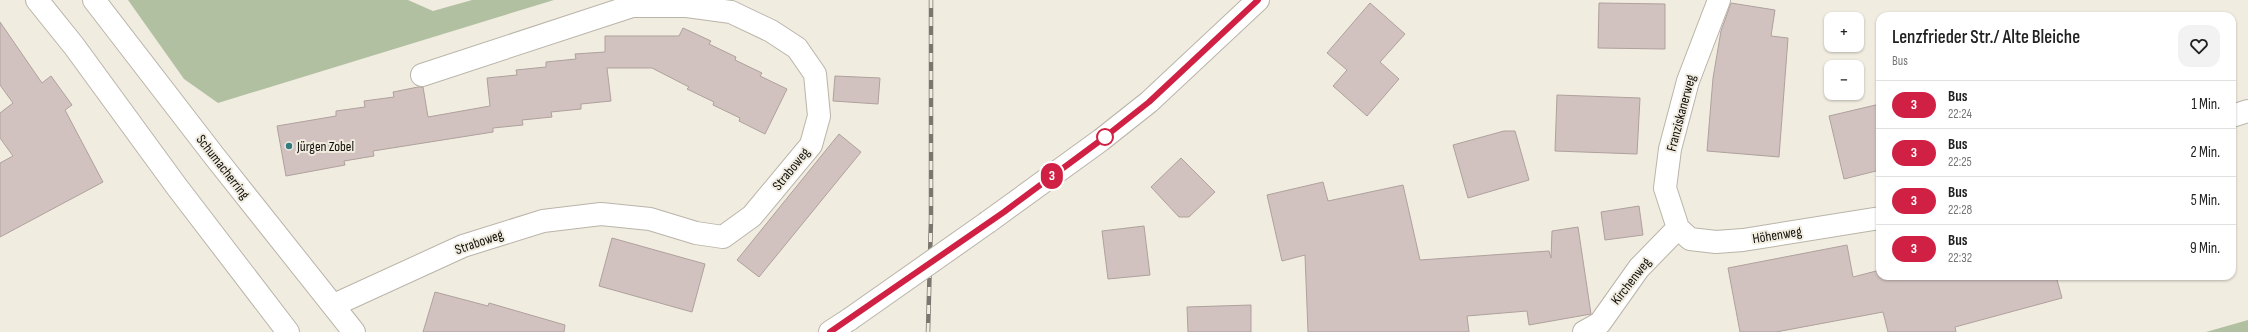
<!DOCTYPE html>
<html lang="de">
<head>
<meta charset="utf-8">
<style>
  body { margin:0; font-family:"Sofia Sans Condensed",sans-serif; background:#f2f2f2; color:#222; height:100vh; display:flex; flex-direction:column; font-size:15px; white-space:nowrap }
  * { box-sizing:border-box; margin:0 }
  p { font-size:13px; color:#767676 }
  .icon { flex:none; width:22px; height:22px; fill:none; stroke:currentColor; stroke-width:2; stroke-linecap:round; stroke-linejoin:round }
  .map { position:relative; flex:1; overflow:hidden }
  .drawer { position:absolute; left:1876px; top:12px; width:360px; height:268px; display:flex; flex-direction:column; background:#fff; border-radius:12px; box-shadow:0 1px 3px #0004 }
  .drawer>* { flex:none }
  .badge { padding:0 8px; border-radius:13px; font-size:14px; line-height:26px }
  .controls { position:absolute; left:1824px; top:12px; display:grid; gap:8px }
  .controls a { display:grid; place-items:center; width:40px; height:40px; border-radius:8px; background:#fff; box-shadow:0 1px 3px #0004; font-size:20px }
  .map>.badge { position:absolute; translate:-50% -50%; box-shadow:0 0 0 2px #fff }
  .round { display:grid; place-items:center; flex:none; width:42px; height:42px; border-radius:12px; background:#f2f2f2 }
  .overview { display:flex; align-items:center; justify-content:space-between; height:68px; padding:0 16px }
  h1 { font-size:19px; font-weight:600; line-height:30px }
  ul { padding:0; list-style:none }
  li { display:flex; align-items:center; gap:12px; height:48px; padding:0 16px; border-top:1px solid #e0e0e0 }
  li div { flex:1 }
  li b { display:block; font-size:15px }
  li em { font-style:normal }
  li .badge { min-width:44px; font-weight:700; text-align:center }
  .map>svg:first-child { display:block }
</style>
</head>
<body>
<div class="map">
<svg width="2248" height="332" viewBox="0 0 2248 332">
  <rect width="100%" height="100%" fill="#f1ece0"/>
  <path fill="#b2c0a2" d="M128,0H408L433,11L472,0H554L218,103L184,79Z
    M2248,320V332H2206Z"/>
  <path fill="#d1c2bf" stroke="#afa19d" d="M1370,3L1405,34L1380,62L1399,79L1367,116L1333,86L1347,70L1327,53Z
    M1599,3L1665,4V49L1598,48Z
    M1731,3L1775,10L1771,36L1788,38L1779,157L1707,151L1713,78L1721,31Z
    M0,22L42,83L51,76L72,105L65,110L103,182L0,237V163L13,156L0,138V113L13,103L0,85Z
    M683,28L711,41L709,44L736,57L735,60L762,73L760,76L787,89L765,134L739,121L740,118L713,105L714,102L687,89L689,87L652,68H607L611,101L581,104V109L551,112L552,117L522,120L523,125L493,128V132L373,151L374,156L344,161L345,165L286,176L277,126L336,116V111L365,107L364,101L394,97L393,92L418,87H423L428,117L490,106L487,78L517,75L516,70L546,67V62L576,59L575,54L605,52V36H679Z
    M835,76L880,78L878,104L833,101Z
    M1557,95L1640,98L1637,154L1555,151Z
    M1880,104V170L1844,179L1829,116Z
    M1504,131H1515L1529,180L1468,198L1453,145Z
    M839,134L861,152L759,277L737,260Z
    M1181,158L1215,192L1189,217H1179L1151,187Z
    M1323,182L1328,201L1403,185L1420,260L1549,251L1551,258L1552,231L1578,227L1591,314L1529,325L1527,311L1467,316L1469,332H1308L1305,255L1282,261L1267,195Z
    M1639,206L1643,235L1605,240L1601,212Z
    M1144,226L1150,275L1108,279L1102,231Z
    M612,238L705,264L692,312L599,286Z
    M1847,245L1853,277L1880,270V276H2056L2062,298L1955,327L1956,332H1888L1883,312L1776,332H1740L1728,268Z
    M435,292L488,306L489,303L565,325L564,332H423Z
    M1251,305V332H1188L1187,307Z"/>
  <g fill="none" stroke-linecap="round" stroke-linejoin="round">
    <defs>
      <path id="street" d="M2232,116L2248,111
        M1678,228L1665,188L1670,149L1688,81L1719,0
        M1678,228L1690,239L1716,242L1743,240L1880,218
        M334,305L463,246L543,221L601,214L650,219L696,233L723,237L752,216L811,145L819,116L815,74L797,48L771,31L731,12L687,6H632L422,75
        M1584,332L1600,323L1639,268L1678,228"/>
      <path id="secondary" d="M988,222L1101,140L1149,102L1258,0
        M830,332L850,319"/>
      <path id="primary" d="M37,0L74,46L177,187L288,332
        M94,0L215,157L354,332"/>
    </defs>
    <use href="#street" stroke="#bab4a9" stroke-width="24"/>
    <use href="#secondary" stroke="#bab4a9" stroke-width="24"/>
    <use href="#primary" stroke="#bab4a9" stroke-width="24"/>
    <use href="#street" stroke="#fff" stroke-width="22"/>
    <use href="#secondary" stroke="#fff" stroke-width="22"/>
    <use href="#primary" stroke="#fff" stroke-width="22"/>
    <defs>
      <path id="rail" d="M928,332L931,219V0"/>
    </defs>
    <use href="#rail" stroke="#7a766f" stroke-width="4.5"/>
    <use href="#rail" stroke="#f1ece0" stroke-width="3" stroke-dasharray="9" stroke-linecap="butt"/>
    <defs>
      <path id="secondary-bridge" d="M850,319L988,222"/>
    </defs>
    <use href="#secondary-bridge" stroke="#bab4a9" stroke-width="24" stroke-linecap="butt"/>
    <use href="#secondary-bridge" stroke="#fff" stroke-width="22"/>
  </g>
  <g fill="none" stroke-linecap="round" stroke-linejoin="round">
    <defs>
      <path id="line" d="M830,332L1004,212L1101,140L1149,102L1258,0"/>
    </defs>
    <use href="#line" stroke="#fff" stroke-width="9"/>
    <use href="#line" stroke="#d02044" stroke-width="6"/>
  </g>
  <circle fill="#fff" stroke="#d02044" stroke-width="2" cx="1105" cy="137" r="8"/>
  <circle fill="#337c80" stroke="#f1ece0" stroke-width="1.5" cx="289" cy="146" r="4"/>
  <g text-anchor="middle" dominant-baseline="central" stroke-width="4" stroke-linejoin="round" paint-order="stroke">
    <g font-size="14" fill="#0f0d09" stroke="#f1ece0">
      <text transform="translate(1681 113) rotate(-75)">Franziskanerweg</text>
      <text transform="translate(223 167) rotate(52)">Schumacherring</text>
      <text transform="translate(791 169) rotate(-51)">Straboweg</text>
      <text transform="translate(1777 235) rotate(-9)">Höhenweg</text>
      <text transform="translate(479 242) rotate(-19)">Straboweg</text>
      <text transform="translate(1631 281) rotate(-52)">Kirchenweg</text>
    </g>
    <g font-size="14" fill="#0f0d09" stroke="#f1ece0" text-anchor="start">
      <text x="297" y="146">Jürgen Zobel</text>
    </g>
  </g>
</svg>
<div class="controls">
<a>+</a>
<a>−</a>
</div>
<b class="badge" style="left:1052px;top:176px;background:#d02044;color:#fff">3</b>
<section class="drawer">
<div class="overview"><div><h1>Lenzfrieder Str./ Alte Bleiche</h1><p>Bus</p></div><a class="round"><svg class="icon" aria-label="heart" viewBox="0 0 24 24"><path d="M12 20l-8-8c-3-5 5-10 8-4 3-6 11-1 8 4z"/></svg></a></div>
<ul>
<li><span class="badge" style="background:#d02044;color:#fff">3</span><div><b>Bus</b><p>22:24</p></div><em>1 Min.</em></li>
<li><span class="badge" style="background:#d02044;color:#fff">3</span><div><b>Bus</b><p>22:25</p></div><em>2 Min.</em></li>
<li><span class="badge" style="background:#d02044;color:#fff">3</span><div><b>Bus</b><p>22:28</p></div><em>5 Min.</em></li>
<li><span class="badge" style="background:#d02044;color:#fff">3</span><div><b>Bus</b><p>22:32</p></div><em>9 Min.</em></li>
</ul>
</section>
</div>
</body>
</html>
